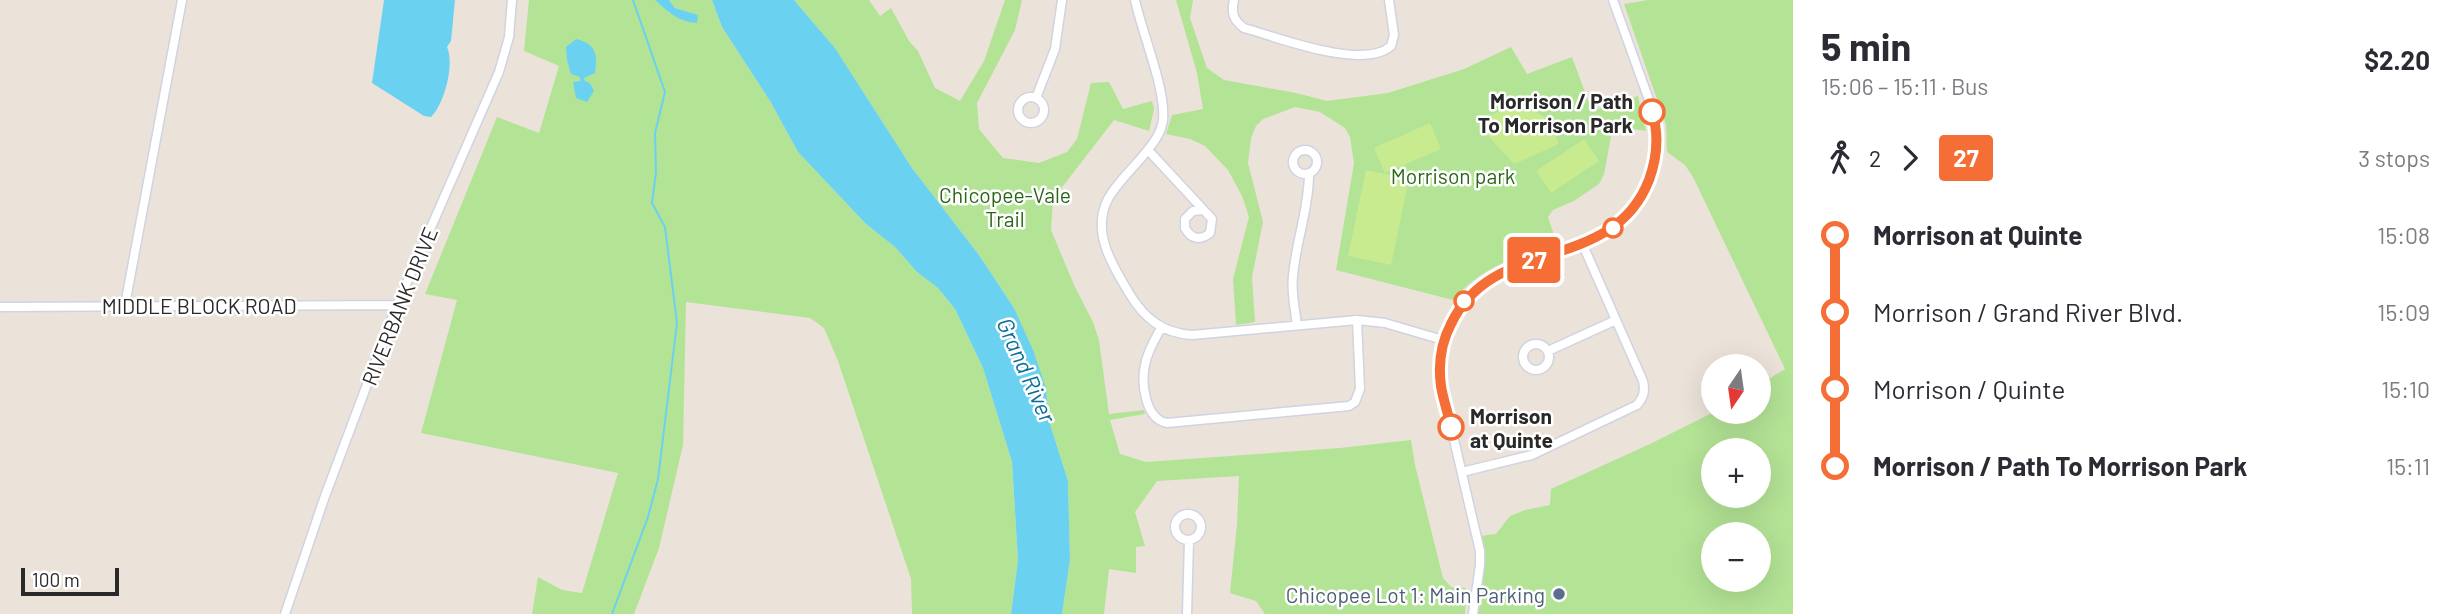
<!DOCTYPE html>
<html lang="en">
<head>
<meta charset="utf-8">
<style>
  body { margin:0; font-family:Barlow,sans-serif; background:#f7f7f7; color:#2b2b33; height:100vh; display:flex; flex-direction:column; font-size:26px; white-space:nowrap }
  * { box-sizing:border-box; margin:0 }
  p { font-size:23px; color:#7c7c81 }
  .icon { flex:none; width:38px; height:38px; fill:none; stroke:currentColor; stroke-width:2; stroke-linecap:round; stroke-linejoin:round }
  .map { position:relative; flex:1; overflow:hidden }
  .sheet { display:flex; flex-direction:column; background:#fff; width:665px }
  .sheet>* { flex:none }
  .badge { padding:0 14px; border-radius:5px; font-size:24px; line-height:46px }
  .needle { width:46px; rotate:193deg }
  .controls { position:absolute; left:1701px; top:354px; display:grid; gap:14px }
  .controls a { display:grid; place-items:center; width:70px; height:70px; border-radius:50%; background:#fff; box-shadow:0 7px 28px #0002; font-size:35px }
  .scale { position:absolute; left:21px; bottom:18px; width:98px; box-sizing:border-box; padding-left:7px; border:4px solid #292929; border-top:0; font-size:19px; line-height:24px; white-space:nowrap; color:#292929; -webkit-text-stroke:5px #fff; paint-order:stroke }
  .map>.badge { position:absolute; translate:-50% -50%; box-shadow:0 0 0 4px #fff }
  .legs { display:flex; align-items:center; gap:10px; height:77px; padding:0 28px; font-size:23px }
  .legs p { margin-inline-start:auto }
  .overview { display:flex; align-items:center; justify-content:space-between; height:119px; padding:0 28px }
  h1 { font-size:38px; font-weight:700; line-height:52px }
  ul { padding:0 28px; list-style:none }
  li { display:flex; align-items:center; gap:24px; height:77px; font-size:26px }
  li i { display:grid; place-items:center; width:10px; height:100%; margin:0 9px; background:currentColor }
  li i::after { content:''; width:18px; height:18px; margin:-9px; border:5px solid; border-radius:50%; background:#fff }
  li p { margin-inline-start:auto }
  li:first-child i { background:linear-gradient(#0000 50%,currentColor 0) }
  li:last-child i { background:linear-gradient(currentColor 50%,#0000 0) }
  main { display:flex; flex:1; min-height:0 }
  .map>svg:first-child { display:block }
</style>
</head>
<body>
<main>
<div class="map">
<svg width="1793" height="614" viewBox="0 0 1793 614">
  <rect width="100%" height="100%" fill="#ebe3da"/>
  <path fill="#b3e395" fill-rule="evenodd" d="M529,0H655L670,13L697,23V15L675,8L669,0H712L722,27L770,101L798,152L866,224L895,247L917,272L938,288L955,309L983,368L1012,462L1018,560L1011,614H912L911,579L838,361L824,328L810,318L686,302L683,445L659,548L634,614H532L538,577L562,590L582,593L618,473L421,433L457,300L425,294L497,117L539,133L559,66L524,51Z
    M794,0H869L880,16L891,8L909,41L918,51L935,88L960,101L984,61L1005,0H1022L1015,30L977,103L979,129L1003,158L1039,163L1067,152L1077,139L1091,83L1109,82L1123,109L1152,101L1154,109L1149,131L1114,120L1053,199L1051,230L1075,287L1093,322L1099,340L1109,414L1144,410L1145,414L1110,420L1120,454L1146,462L1340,448L1411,440L1415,465L1443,578L1451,587L1466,588L1465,614H1265L1256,601L1230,593L1237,524L1239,476L1157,481L1135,512L1145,546L1136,547V573L1109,569L1104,614H1062L1070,560L1068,481L1049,421L1046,388L1014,308L979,255L912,168L835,48Z
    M1176,0H1193L1190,18L1207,68L1224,80L1296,93L1327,101L1388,93L1464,69L1511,47L1527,74L1572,57L1592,111L1638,96L1646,131L1613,126L1604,174L1599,184L1574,201L1553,210L1548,217L1557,244C1515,258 1483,265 1453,300L1336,270L1354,163L1350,137L1345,128L1320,112L1295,107L1263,119L1256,126L1251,138L1248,163L1263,222L1252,277L1255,322L1236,325L1233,279L1249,217L1242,196L1228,170L1205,146L1190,139L1166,134L1172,115L1203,109L1197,73Z
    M1648,0H1793V614H1476L1484,564L1480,536L1496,534L1510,516L1525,510L1550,505L1551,489L1650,444L1716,411H1759V385L1785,369L1693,177L1685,165L1667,152L1666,125L1624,4ZM1713,450H1759V495H1713ZM1713,534H1759V579H1713Z"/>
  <path fill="#c8eb90" d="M1522,104L1549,120L1559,144L1514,164L1478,125L1506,106Z
    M1430,123L1441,149L1385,173L1374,148Z
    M1584,139L1599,161L1551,193L1536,171Z
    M1366,170L1409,179L1391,265L1348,256Z"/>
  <path fill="#6ad2f0" d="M384,0H455L451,41L447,47C455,64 444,105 431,117L424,116L372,83Z
    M655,0H669L675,8L698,15L697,23C679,22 668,12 655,0Z
    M712,0H794L835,48L912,168L979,255L1014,308L1033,350L1046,388L1049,421L1068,481L1070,560L1062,614H1011L1018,560L1012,462L983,368L955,309L938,288L917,272L895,247L866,224L798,152L770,101L722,27Z
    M576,39C596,44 598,54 595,73L584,78L585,81L590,83L594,91L587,102L576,98L573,82L580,81V77L571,74L567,60L566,47Z"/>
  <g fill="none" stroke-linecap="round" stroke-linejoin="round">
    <path stroke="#6ad2f0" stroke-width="2" d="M612,614L648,517L658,479L677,323L665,227L652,203L656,172L655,133L665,92L633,0"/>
    <defs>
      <path id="minor" d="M1135,0C1142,33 1166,89 1163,120C1161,135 1151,146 1142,157C1131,170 1116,184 1108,199C1091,231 1112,265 1129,293C1144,318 1162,333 1192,335L1357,320L1385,323L1443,340
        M1234,0C1231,12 1233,20 1244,28C1277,37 1363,71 1391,46L1394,35L1389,0
        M1018 110a13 13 0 1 1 26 0a13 13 0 1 1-26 0Z
        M1036,98L1055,49L1062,0
        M1148,150L1212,219L1210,233C1200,241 1191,239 1185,228V219L1193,211L1203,210
        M1293 162a12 12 0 1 1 24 0a12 12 0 1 1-24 0Z
        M125,305L182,0
        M0,307L397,305
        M1297,325C1295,309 1291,293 1293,276C1296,241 1309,208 1309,173
        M1161,328C1155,339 1147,352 1145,365C1141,383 1145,419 1167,423L1349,406L1355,402L1360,389L1357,320
        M1523 357a13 13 0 1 1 26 0a13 13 0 1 1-26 0Z
        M1548,351L1616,320
        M1462,472L1532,455L1637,405C1644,397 1645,391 1643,381L1582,243
        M1175 527a13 13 0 1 1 26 0a13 13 0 1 1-26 0Z
        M285,614L325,496L397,305L499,72L509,37L512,0
        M1187,614L1189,540
        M1473,614L1480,565V551L1441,384C1441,370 1439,355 1443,342C1470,235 1610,277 1648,183C1654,169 1657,152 1656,137C1656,115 1647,95 1640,75C1631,50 1622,25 1613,0"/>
    </defs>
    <use href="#minor" stroke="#cfd3e2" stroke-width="11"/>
    <use href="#minor" stroke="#fff" stroke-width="8"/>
  </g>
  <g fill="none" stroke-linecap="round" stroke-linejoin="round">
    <defs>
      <path id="line-1" d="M1451,427C1448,413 1443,399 1441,386C1438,364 1441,343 1451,324C1494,234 1612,275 1649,180C1657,158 1659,134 1652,112"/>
    </defs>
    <use href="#line-1" stroke="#fff" stroke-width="16"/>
    <use href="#line-1" stroke="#f46e35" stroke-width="10"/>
  </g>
  <g fill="#fff" stroke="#f46e35" stroke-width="3.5">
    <circle cx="1652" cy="112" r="12"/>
    <circle cx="1613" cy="228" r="9"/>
    <circle cx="1464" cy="301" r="9"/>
    <circle cx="1451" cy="427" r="12"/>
  </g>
  <circle fill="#5c6f8a" stroke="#fff" stroke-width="2.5" cx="1559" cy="594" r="7"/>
  <g text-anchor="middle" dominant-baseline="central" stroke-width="5" stroke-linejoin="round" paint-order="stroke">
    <g font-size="21" font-weight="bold" fill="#292929" stroke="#fff" text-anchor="end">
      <text x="1633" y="100">Morrison / Path<tspan x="1633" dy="24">To Morrison Park</tspan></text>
      <text x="1470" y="415" text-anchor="start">Morrison<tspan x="1470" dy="24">at Quinte</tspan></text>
    </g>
    <g font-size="21" fill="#2b6618" stroke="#fff">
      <text x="1453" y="175">Morrison park</text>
      <text x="1005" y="194">Chicopee-Vale<tspan x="1005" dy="24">Trail</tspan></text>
    </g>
    <g font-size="21" fill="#292929" stroke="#fff">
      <text x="199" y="305">MIDDLE BLOCK ROAD</text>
      <text transform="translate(399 306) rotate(-68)">RIVERBANK DRIVE</text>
    </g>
    <g font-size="21" fill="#4e5e75" stroke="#fff" text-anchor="end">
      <text x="1545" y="594">Chicopee Lot 1: Main Parking</text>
    </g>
    <g font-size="23" font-style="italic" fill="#0b6e9a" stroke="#fff">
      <text transform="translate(1027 370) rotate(66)">Grand River</text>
    </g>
  </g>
</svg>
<div class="controls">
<a><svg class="needle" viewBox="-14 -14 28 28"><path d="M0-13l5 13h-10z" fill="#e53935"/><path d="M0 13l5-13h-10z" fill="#7c7c81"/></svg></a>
<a>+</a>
<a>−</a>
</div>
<div class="scale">100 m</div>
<b class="badge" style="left:1534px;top:260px;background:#f46e35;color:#fff">27</b>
</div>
<section class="sheet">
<div class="overview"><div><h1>5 min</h1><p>15:06 – 15:11 · Bus</p></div><b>$2.20</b></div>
<div class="legs"><svg class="icon" aria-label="walk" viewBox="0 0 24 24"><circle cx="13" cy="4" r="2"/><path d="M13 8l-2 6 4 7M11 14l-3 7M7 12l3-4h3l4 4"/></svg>2<svg class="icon" aria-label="forward" viewBox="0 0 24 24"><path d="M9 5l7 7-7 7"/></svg><b class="badge" style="background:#f46e35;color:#fff">27</b><p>3 stops</p></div>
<ul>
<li><i style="color:#f46e35"></i><b>Morrison at Quinte</b><p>15:08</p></li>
<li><i style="color:#f46e35"></i><span>Morrison / Grand River Blvd.</span><p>15:09</p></li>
<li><i style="color:#f46e35"></i><span>Morrison / Quinte</span><p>15:10</p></li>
<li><i style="color:#f46e35"></i><b>Morrison / Path To Morrison Park</b><p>15:11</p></li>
</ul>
</section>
</main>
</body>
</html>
